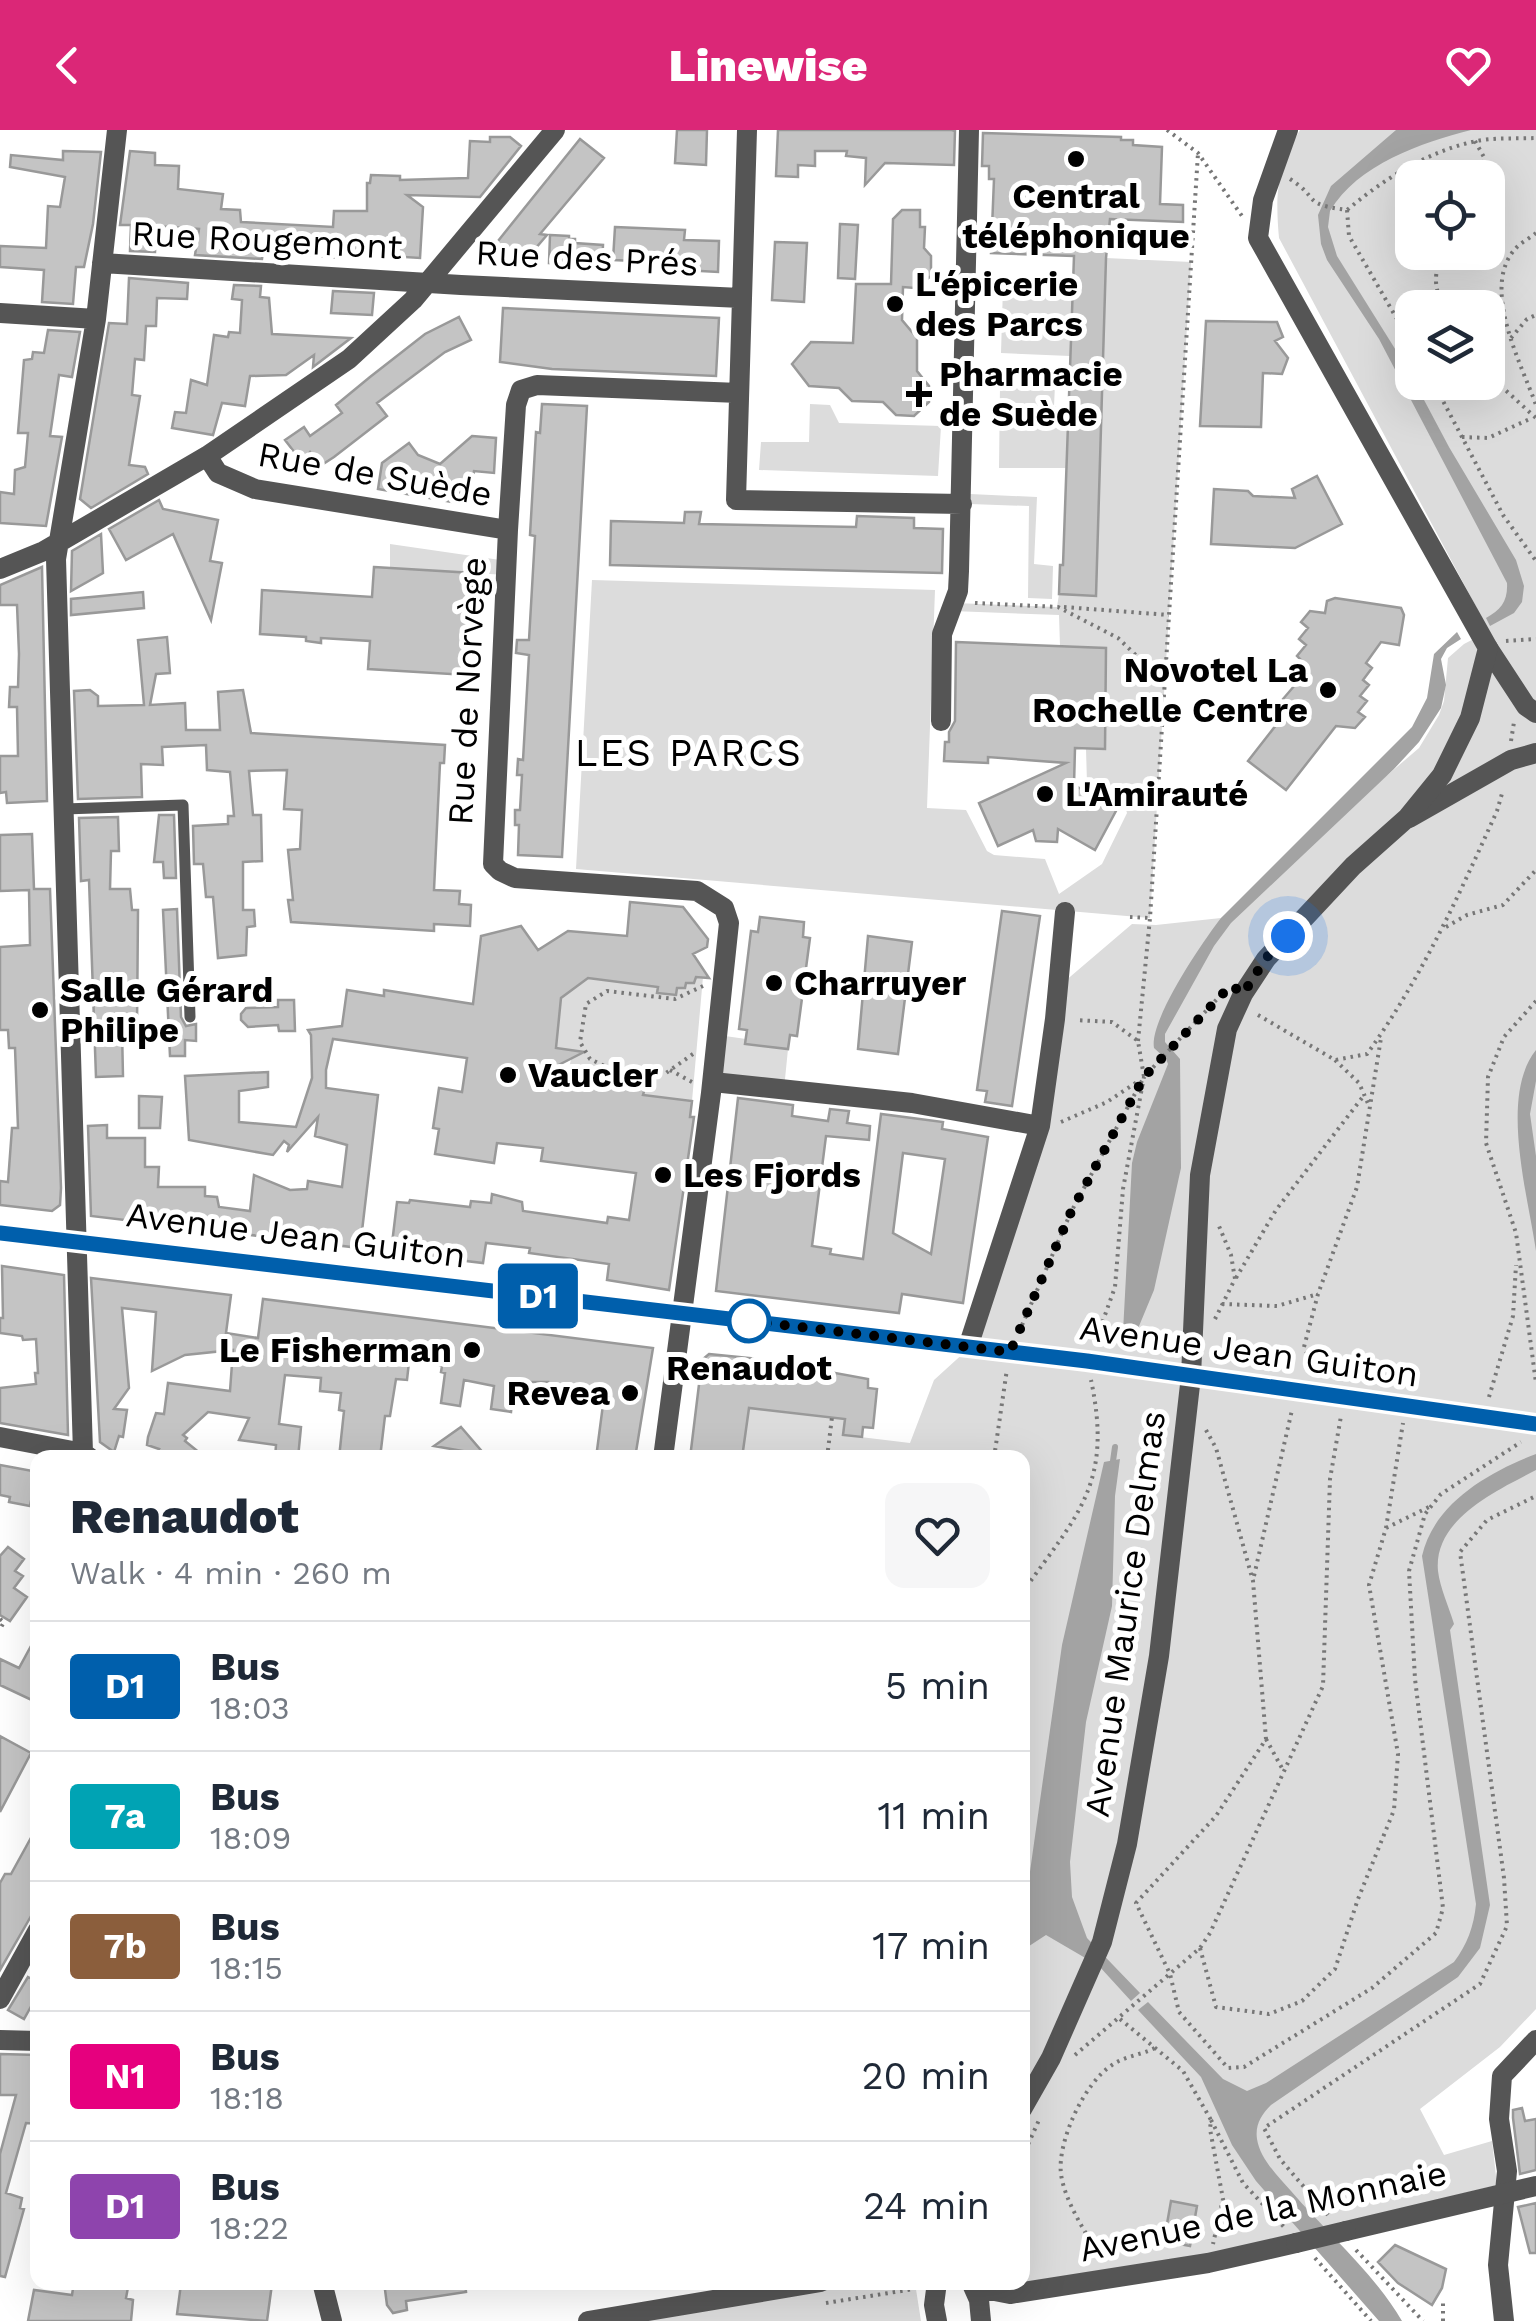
<!DOCTYPE html>
<html lang="en">
<head>
<meta charset="utf-8">
<style>
  body { margin:0; font-family:"Work Sans",sans-serif; background:#f6f6f7; color:#1f2937; height:100vh; display:flex; flex-direction:column; font-size:38px; white-space:nowrap }
  * { box-sizing:border-box; margin:0 }
  p { font-size:32px; color:#747a83 }
  .icon { flex:none; width:55px; height:55px; fill:none; stroke:currentColor; stroke-width:2; stroke-linecap:round; stroke-linejoin:round }
  .map { position:relative; flex:1; overflow:hidden }
  .details { position:absolute; left:30px; top:1320px; width:1000px; height:840px; display:flex; flex-direction:column; background:#fff; border-radius:20px; box-shadow:0 10px 40px #0002 }
  .details>* { flex:none }
  .badge { padding:0 20px; border-radius:8px; font-size:35px; line-height:65px }
  .tools { position:absolute; left:1395px; top:30px; display:grid; gap:20px }
  .tools a { display:grid; place-items:center; width:110px; height:110px; border-radius:20px; background:#fff; box-shadow:0 10px 40px #0002; font-size:50px }
  .you { position:absolute; width:50px; height:50px; margin:-25px; border:8px solid #fff; border-radius:50%; background:#1a73e8; box-shadow:0 0 0 15px #1a73e833 }
  .map>.badge { position:absolute; translate:-50% -50%; box-shadow:0 0 0 5px #fff }
  .round { display:grid; place-items:center; flex:none; width:105px; height:105px; border-radius:20px; background:#f6f6f7 }
  .head { display:flex; align-items:center; justify-content:space-between; height:170px; padding:0 40px }
  h1 { font-size:48px; font-weight:800; line-height:75px }
  ul { padding:0; list-style:none }
  li { display:flex; align-items:center; gap:30px; height:130px; padding:0 40px; border-top:2px solid #e0e1e3 }
  li div { flex:1 }
  li b { display:block; font-size:38px }
  li em { font-style:normal }
  li .badge { min-width:110px; font-weight:700; text-align:center }
  header { display:flex; justify-content:space-between; align-items:center; height:130px; padding:0 40px; background:#db2777; color:#fff; font-size:45px; font-weight:800 }
  .map>svg:first-child { display:block }
</style>
</head>
<body>
<header><svg class="icon" aria-label="back" viewBox="0 0 24 24"><path d="M15 5l-7 7 7 7"/></svg>Linewise<svg class="icon" aria-label="heart" viewBox="0 0 24 24"><path d="M12 20l-8-8c-3-5 5-10 8-4 3-6 11-1 8 4z"/></svg></header>
<div class="map">
<svg width="1536" height="2191" viewBox="0 0 1536 2191">
  <rect width="100%" height="100%" fill="#fff"/>
  <path fill="#dcdcdc" fill-rule="evenodd" d="M1300,0H1536V1879L1500,1917L1420,1979L1444,2025L1492,2011L1497,2055L1206,2127L1010,2156L988,2153L1022,2152V1328L742,1327L747,1292L741,1282L752,1273L761,1280L845,1287L844,1305L910,1313L934,1250L978,1210L1064,852L1132,794L1156,795L1221,788L1419,618L1439,585L1444,571L1448,528L1464,514L1489,501L1279,108C1275,63 1277,39 1300,0ZM1412,48H1488V122H1412ZM1412,178H1488V252H1412Z
    M1106,128L1191,132L1150,788L576,739L592,450L935,460L927,678L966,680L987,721L994,725L1045,729L1059,764L1102,734L1127,683L1124,673L1087,653L1086,619L1105,617L1106,518L1060,516L1059,485L952,481L955,473L1057,477L1059,464L1096,466Z
    M1003,156L1073,158L1070,226L1001,223Z
    M1000,255H1055L1054,276H1069L1066,338H999Z
    M810,274L830,275L839,293L941,296L938,346L759,340L761,312H809Z
    M970,364L1037,367L1034,434L1053,436L1052,469L1028,468L1029,376L970,374Z
    M390,414L507,431L506,445L390,438Z
    M696,847H703L692,971L566,954L572,924L570,920L556,917L561,868L588,848L653,856L658,858L657,863L675,865L677,858H685L686,853H694Z
    M718,905L746,909V914L788,919L784,959L713,952Z
    M875,2152L915,2153L921,2191H633Z"/>
  <path fill="#a3a3a3" d="M1396,0H1471C1421,13 1358,34 1330,81L1328,97L1337,126L1412,246V252L1415,253L1449,317L1516,430L1524,456L1522,472L1514,483L1490,496L1486,488C1501,480 1508,471 1507,453L1379,209L1327,130L1321,114L1318,85L1331,56Z
    M1457,502L1461,509L1447,518L1441,529L1446,555L1441,578L1419,612L1394,639L1231,793L1214,816L1165,904V912L1180,929L1181,1038L1154,1160L1132,1213L1125,1211L1123,1202L1132,1033L1137,1012L1168,934L1166,929L1154,918C1149,890 1203,811 1221,788L1412,597L1427,568L1434,524Z
    M1536,920V951L1530,984L1536,1026V1121C1528,1065 1499,966 1536,920Z
    M1536,1324V1340C1498,1360 1433,1389 1438,1441C1440,1458 1449,1477 1454,1494L1450,1500L1490,1775L1480,1818L1458,1847L1271,1975C1261,1985 1255,1995 1257,2009C1260,2029 1278,2046 1291,2061C1327,2103 1374,2143 1402,2191H1379L1256,2051L1232,2015L1201,1947L1138,1880L1148,1872L1223,1949L1247,1961L1266,1953L1454,1832C1467,1815 1474,1796 1476,1774L1422,1426C1434,1373 1489,1342 1536,1324Z
    M1120,1329L1115,1366L1112,1476L1086,1592L1070,1732L1072,1767L1087,1808L1140,1863L1131,1871L1099,1836L1046,1805L1023,1820V1791L1062,1515L1104,1332Z"/>
  <g fill="none" stroke-linecap="round" stroke-linejoin="round">
    <path stroke="#a3a3a3" stroke-width="6" d="M1113,1331L1115,1317"/>
  </g>
  <path fill="#c4c4c4" stroke="#999" stroke-width="2.5" fill-rule="evenodd" d="M677,0H707L706,35L675,33Z
    M778,0H952L955,1L954,35L885,33L865,55L866,28L846,26L847,21H815V36L798,35V47L776,46Z
    M983,3L1121,7V10H1133V15L1162,17L1160,74L1183,75V92L1110,89L1106,128L1096,466L1059,464L1060,435H1063L1074,126L991,123L994,49H989V36H982Z
    M490,7H510L521,16L480,67L407,65L423,77L420,128L340,123V128L263,121L262,129L195,125L199,99L156,96L155,122L130,121L131,95H120L130,21L155,23V35L179,36L178,59L223,64L221,79L240,80L241,92L333,97L334,81H367V53H370L371,45L400,46V50L468,48L470,11L490,12Z
    M580,9L604,28L540,104L547,105L523,133L515,126L511,130L494,116Z
    M63,21L101,22L93,94L84,137H76L73,174L42,172L44,140L0,137V116L46,118L48,76L60,77L65,47L10,37L11,25L63,30Z
    M902,80H920V97H925L924,118L931,126V146L915,158L903,157L902,190L917,208V241L929,256V272L914,286L896,285L883,272L852,271L839,258L809,256L792,234L811,212L853,213L856,154H891L893,89Z
    M840,94L858,95L855,149L838,148Z
    M615,97L685,100L684,110L719,111L718,142L683,140V133L613,130Z
    M550,105L569,106V109H575V113L603,115L602,136L549,133Z
    M775,112L807,113L804,172L772,170Z
    M129,148L188,153L187,169L157,168L156,196H146L144,230L135,229L132,265L140,266L129,335L145,337L148,344L91,378L80,369L109,193L127,194Z
    M234,155L261,156L260,167L269,168L272,204L351,208L313,237L314,225L286,245L250,246L245,276L222,273L213,305L172,298L175,282L186,283L191,250L207,255L214,205L228,207L229,202L240,203L242,170L232,169Z
    M333,161L374,163L372,185L331,183Z
    M503,178L719,188L716,246L552,239L500,232Z
    M459,187L471,210L445,222L377,273L387,286L334,327L320,336L310,322L302,332L285,310L304,297L310,306L342,283L336,275L370,247L425,204Z
    M1206,191L1277,192L1283,207L1275,211L1288,228L1282,244L1263,243L1261,297L1200,296Z
    M48,200L80,202L72,247L59,245L50,306L62,307L46,396L0,393V362L14,364L15,340L25,337L28,303H18L24,230L32,229L33,222L44,223Z
    M542,274L587,276L562,727L518,725L519,695H515V680H520L522,645H517L518,629L523,630L529,525L516,523L517,510H529L535,406L530,405L535,319L536,302L540,303Z
    M472,306L496,308L494,343L474,341L470,365L460,363L458,373L378,359L382,333L409,313L418,325L440,334Z
    M1317,346L1342,394L1295,418L1211,414L1214,359L1248,361L1253,366L1295,368L1292,359Z
    M159,370L163,379L218,390L210,431L222,433L211,490L173,404L126,430L109,399Z
    M685,382H701L699,394L856,397L857,386L914,388V398L943,399L942,443L610,435L611,391L684,393Z
    M101,404L103,443L71,461L72,421Z
    M42,437L47,671L7,673L6,662L0,663V626H18L17,577H9L10,557H18L19,524L17,475H0V455Z
    M374,437L473,443L467,545L368,539L370,511L321,508V513L306,511V507L260,504L262,460L372,467Z
    M143,462L144,478L71,485V469Z
    M1335,468L1401,478L1404,485L1399,515L1381,512L1366,533L1372,538L1363,550L1369,555L1360,566L1367,571L1358,582L1365,587L1355,598L1336,596L1286,660L1248,631L1291,576L1283,569L1301,548L1294,542L1303,532L1297,526L1306,515L1299,509L1308,498L1301,492L1310,481L1325,483L1327,471Z
    M167,507L170,543L156,544L150,575L185,573L186,600H220L218,562L243,560L251,603L445,615L444,633H440L434,760L460,761L459,774L471,775L470,796L434,794V801L291,792L288,770H293L288,720L300,719L302,680L284,679L287,640L249,641L253,685H261L262,731L243,732V780H254L255,796L247,797L246,825L218,828L213,767H206L203,734H194L193,696L228,694V686H234L230,642L207,640L206,615L162,617L163,635L141,634L142,667L78,669L74,561L90,560L98,566V576L144,575L138,510Z
    M956,512L1106,518L1105,619L1075,618L1074,655L1117,679L1095,720L1058,699L1057,712L1036,711L1033,700L998,716L979,673L1066,633L988,627V633L944,631L945,612H949V602L955,591Z
    M159,685H174L176,748H164L163,732H154Z
    M118,687L119,721H111L110,759H130L132,780H138L137,900H122L123,946L96,947L89,750L81,751L79,688Z
    M32,704L34,759H50L61,1058L60,1075L52,1081L0,1075V1051L8,1052L12,998H18L15,918H9L8,900H0V817L30,815L29,760L0,761V705Z
    M630,772L683,777L708,809L707,817L693,824L709,848L696,847L694,853H686L685,858H677L676,865L657,863L658,857L588,848L561,868L556,918L584,922L539,945L645,958L643,965L692,971L690,987H694L669,1160L607,1150L609,1134L529,1123L530,1118L486,1113L483,1133L391,1122L397,1072L409,1073L410,1070L470,1077L471,1071L491,1073L492,1064L522,1072L523,1081L607,1093L608,1087L629,1090L636,1043L541,1031L543,1018L497,1013L494,1033L435,1024L439,999L433,998L439,958L462,962L467,928L333,909L326,940V958L378,965L360,1118L91,1086L88,996L107,995V1008H145V1037H159L158,1057H205V1066L217,1067L219,1077L250,1081L254,1045L290,1060L307,1059L308,1051L342,1057L347,1015L315,1006L318,987L287,1022L289,1015L284,1011L273,1025L189,1010L185,946L268,942V957L239,961V992L296,997L312,948L311,905L308,900L342,896L347,860L384,866V860L473,874L481,806L521,796L538,820L568,801L627,806Z
    M177,779L181,887L186,896L196,894V911L185,910V926H170L163,780Z
    M1002,781L1040,786L1012,976L985,972L987,961L977,960Z
    M760,787L804,792L803,807L810,808L797,906L790,905L788,919L745,914L747,900L739,899L751,801L758,802Z
    M868,806L912,812L898,924L858,919Z
    M278,870H294L295,901H279L278,895L248,897L241,890V884L246,878L278,877Z
    M139,966L162,967L160,998H139Z
    M738,968L793,975L792,986L828,991L830,979L849,981L847,993L870,996L869,1010L826,1006L812,1116L831,1119L830,1124L863,1129L881,984L943,992L942,999L988,1007L963,1173L902,1164L899,1183L716,1161ZM903,1023L945,1029L931,1124L893,1103Z
    M2,1136L64,1145L68,1305L0,1293V1258L36,1254L35,1243H38L36,1209L23,1210L22,1206L0,1203V1188H3Z
    M91,1148L231,1165L226,1203L258,1208L263,1169L653,1218L635,1328H596L604,1267L547,1259L548,1252H514L511,1282L491,1279L494,1256L464,1250L460,1276L441,1273L445,1243L441,1242L442,1236L409,1232L407,1250L396,1249L390,1286H385L380,1328H339L344,1281L339,1280L341,1263L320,1261L321,1248L285,1245L279,1294L301,1297L298,1328H275L276,1315L239,1310L249,1288L208,1282L183,1305L187,1308L185,1311L206,1328H153L159,1319L147,1315L148,1307L156,1283L164,1284L168,1253L230,1261L233,1220L185,1225L152,1241L156,1182L122,1178L129,1258L114,1279L127,1280L123,1307L119,1306L114,1322L100,1312Z
    M709,1224L817,1235L816,1238L824,1239V1241L868,1249V1258L877,1259L873,1298L863,1297L862,1307L843,1305L845,1289L749,1278L742,1328H690L702,1230Z
    M461,1297L485,1325L434,1316Z
    M0,1335L38,1342V1372L31,1371L30,1376L9,1372L10,1367L0,1365Z
    M8,1417L24,1429L15,1441L23,1446L14,1458L27,1467L10,1491L0,1485V1426Z
    M38,1503V1573L0,1555V1529L19,1538Z
    M0,1606L31,1623L0,1682Z
    M38,1695V1774L0,1840V1753L5,1744H11Z
    M28,1847L38,1852V1864L24,1889L8,1880Z
    M0,1924L38,1925V1994L26,1993L6,2063L22,2068L20,2078L24,2079L5,2147L0,2146V2024L16,1965H0Z
    M1522,1978L1525,1991L1536,1989V2040L1520,2044L1513,1988V1980Z
    M1171,2071L1197,2076L1190,2116L1164,2111Z
    M1536,2073V2123H1530L1518,2077Z
    M1395,2115L1446,2139L1442,2158L1432,2175L1398,2153L1378,2132Z
    M74,2152H129L126,2168L133,2170L131,2191H28L34,2160L72,2165Z
    M202,2152L272,2154L267,2191L177,2184L181,2154Z
    M384,2152H465L466,2162L406,2171L407,2180L393,2183L387,2175Z"/>
  <g fill="none" stroke-linecap="round" stroke-linejoin="round">
    <path stroke="#777" stroke-width="4" stroke-dasharray="2.5 5" stroke-linecap="butt" d="M1167,0L1198,23L1242,86
      M1475,11L1485,29L1476,48
      M1290,49C1321,69 1301,74 1347,80C1384,49 1425,23 1472,12C1492,7 1516,9 1536,8
      M1347,80L1349,106L1412,215
      M1536,103C1530,108 1522,112 1517,117C1479,155 1521,233 1536,275
      M1441,122C1435,145 1432,158 1446,178
      M1511,208L1527,189L1536,185
      M1488,237L1502,257L1536,288
      M1433,252L1503,385L1536,431
      M1462,307L1488,308L1532,288
      M975,473L1058,477L1118,508L1164,552
      M1064,477L1169,485
      M1506,511L1536,509
      M462,584L483,586
      M1511,611L1514,592
      M1130,787L1150,788
      M1446,797L1467,785L1503,775L1536,740
      M1536,871L1504,907L1488,947L1486,1013L1516,1103L1536,1253
      M1258,885L1335,930L1367,924C1421,849 1459,765 1497,681L1503,660
      M1138,911L1150,788L1198,23
      M693,924L666,943L650,945L621,944L590,929L580,912L586,874L607,861L675,869L703,856
      M1335,930L1359,953L1370,978
      M670,940L692,952
      M1061,992L1107,972L1140,950
      M1236,1148L1276,1080L1365,964
      M1222,1174L1277,1176L1318,1164
      M1215,1189L1235,1149L1231,1125L1219,1096
      M1019,1202L1071,1082L1144,947L1138,911L1112,892L1075,890
      M1095,1213L1115,1157L1123,1059L1144,947L1218,868
      M1317,1244L1304,1217L1318,1164L1357,1057L1381,908
      M1489,1267L1513,1186L1516,1135
      M1206,1300L1216,1318L1253,1451L1266,1609L1216,1686L1136,1773L1170,1844L1179,1882L1228,1938L1244,1937L1372,1858L1436,1803L1443,1778L1415,1549L1409,1441L1425,1384L1441,1364L1521,1312
      M827,1328L832,1287
      M994,1328L1007,1239
      M1386,1398L1431,1376
      M1254,1446L1292,1280
      M1022,1463C1078,1384 1113,1354 1091,1250
      M0,1489L4,1492L0,1499
      M1266,1609L1283,1640
      M1200,1818L1216,1877L1269,1884L1302,1871L1335,1839L1358,1769L1394,1680L1398,1624L1369,1455L1386,1398L1403,1293
      M1120,1889L1183,1941L1211,1990L1210,1999L1223,2069L1213,2114
      M1075,1925L1200,1818L1210,1803L1323,1556L1330,1349L1341,1286
      M1211,1990L1243,2053L1284,2097
      M1022,2028L1039,1990
      M1328,2085L1280,2029L1264,1998L1480,1854L1507,1796L1504,1748L1460,1422L1487,1390L1536,1366
      M1356,2120L1423,2191
      M1315,2128L1371,2191
      M1101,2129C1087,2104 1065,2073 1061,2044C1057,2012 1084,1953 1112,1935C1125,1926 1141,1925 1155,1918
      M826,2173L914,2159L913,2152
      M1443,2191V2172"/>
    <path stroke="#555" stroke-width="11" d="M64,679L183,675L190,887"/>
    <path stroke="#555" stroke-width="20" d="M747,0L736,370L962,374
      M102,133L461,155L741,168
      M0,183L96,189
      M207,326L218,343L255,359L508,400L516,275L521,260L537,255L739,263
      M508,400L493,734L500,741L515,748L697,761L724,778L729,793L711,963L663,1328
      M0,439L44,421L207,326L349,229L413,170L555,0
      M1488,518L1526,576L1536,583
      M941,591L942,504L958,461L959,441L969,0
      M1409,688L1511,630L1536,623
      M713,952L912,973L1040,996
      M968,1217L1040,996L1055,889L1065,782
      M0,1307L83,1323L90,1328
      M83,1323L56,429L96,189L117,0
      M0,1869L38,1800
      M0,1910L38,1911
      M322,2152L332,2191
      M1504,2191L1498,2135L1507,2041L1499,1989L1502,1946L1536,1910"/>
    <path stroke="#555" stroke-width="20" d="M1022,1979L1051,1928L1102,1812L1127,1714L1159,1526L1191,1246L1200,1045L1227,899L1243,864L1266,829L1353,736L1407,688L1442,645L1470,588L1488,518L1258,108L1263,70L1288,0
      M1346,2101L1536,2056
      M971,2152L979,2170L981,2191
      M974,2157L1010,2164L1208,2133L1296,2113
      M588,2191L821,2152
      M937,2191L934,2175L937,2152"/>
    <path stroke="#222" stroke-width="20" d="M0,1103L1087,1231L1522,1292"/>
    <path stroke="#555" stroke-width="20" d="M1296,2113L1346,2101"/>
    <path stroke="#222" stroke-width="20" d="M1522,1292L1536,1294"/>
  </g>
  <g fill="none" stroke-linecap="round" stroke-linejoin="round">
    <defs>
      <path id="line" d="M0,1103L1087,1231L1536,1294"/>
    </defs>
    <use href="#line" stroke="#fff" stroke-width="22"/>
    <use href="#line" stroke="#005fac" stroke-width="15"/>
    <path stroke="#000" stroke-width="10" stroke-dasharray="0 18" d="M749,1191L1010,1222L1071,1082L1144,947L1231,855L1243,864L1266,828L1288,806"/>
  </g>
  <g fill="#000" stroke="#fff" stroke-width="4">
    <circle cx="1076" cy="29" r="10"/>
    <circle cx="895" cy="174" r="10"/>
    <path d="M914 249h10v10h10v10h-10v10h-10v-10h-10v-10h10z"/>
    <circle cx="1328" cy="560" r="10"/>
    <circle cx="1045" cy="664" r="10"/>
    <circle cx="774" cy="853" r="10"/>
    <circle cx="40" cy="880" r="10"/>
    <circle cx="508" cy="945" r="10"/>
    <circle cx="663" cy="1045" r="10"/>
    <circle cx="472" cy="1220" r="10"/>
    <circle cx="630" cy="1263" r="10"/>
  </g>
  <circle fill="#fff" stroke="#005fac" stroke-width="5" cx="749" cy="1191" r="20"/>
  <g text-anchor="middle" dominant-baseline="central" stroke-width="10" stroke-linejoin="round" paint-order="stroke">
    <g font-size="35" font-weight="bold" fill="#000" stroke="#fff" text-anchor="start">
      <text x="1076" y="66" text-anchor="middle">Central<tspan x="1076" dy="40">téléphonique</tspan></text>
      <text x="915" y="154">L'épicerie<tspan x="915" dy="40">des Parcs</tspan></text>
      <text x="939" y="244">Pharmacie<tspan x="939" dy="40">de Suède</tspan></text>
      <text x="1308" y="540" text-anchor="end">Novotel La<tspan x="1308" dy="40">Rochelle Centre</tspan></text>
      <text x="1065" y="664">L'Amirauté</text>
      <text x="794" y="853">Charruyer</text>
      <text x="60" y="860">Salle Gérard<tspan x="60" dy="40">Philipe</tspan></text>
      <text x="528" y="945">Vaucler</text>
      <text x="683" y="1045">Les Fjords</text>
      <text x="452" y="1220" text-anchor="end">Le Fisherman</text>
      <text x="610" y="1263" text-anchor="end">Revea</text>
    </g>
    <g font-size="35" fill="#000" stroke="#fff">
      <text transform="translate(267 110) rotate(3)">Rue Rougemont</text>
      <text transform="translate(587 128) rotate(3)">Rue des Prés</text>
      <text transform="translate(375 344) rotate(10)">Rue de Suède</text>
      <text transform="translate(467 561) rotate(-87)">Rue de Norvège</text>
      <text transform="translate(296 1105) rotate(7)">Avenue Jean Guiton</text>
      <text transform="translate(1249 1221) rotate(8)">Avenue Jean Guiton</text>
      <text transform="translate(1125 1484) rotate(-82)">Avenue Maurice Delmas</text>
      <text transform="translate(1263 2081) rotate(-12)">Avenue de la Monnaie</text>
    </g>
    <g font-size="35" font-weight="bold" fill="#000" stroke="#fff">
      <text x="749" y="1238">Renaudot</text>
    </g>
    <g font-size="38" letter-spacing="2.5" fill="#000" stroke="#fff">
      <text x="689" y="623">LES PARCS</text>
    </g>
  </g>
</svg>
<div class="tools">
<a><svg class="icon" aria-label="locate" viewBox="0 0 24 24"><circle cx="12" cy="12" r="6"/><path d="M12 2v4M12 18v4M2 12h4M18 12h4"/></svg></a>
<a><svg class="icon" aria-label="layers" viewBox="0 0 24 24"><path d="M12 4l9 5-9 5-9-5zM3 14l9 5 9-5"/></svg></a>
</div>
<div class="you" style="left:1288px;top:806px"></div>
<b class="badge" style="left:538px;top:1166px;background:#005fac;color:#fff">D1</b>
<section class="details">
<div class="head"><div><h1>Renaudot</h1><p>Walk · 4 min · 260 m</p></div><a class="round"><svg class="icon" aria-label="heart" viewBox="0 0 24 24"><path d="M12 20l-8-8c-3-5 5-10 8-4 3-6 11-1 8 4z"/></svg></a></div>
<ul>
<li><span class="badge" style="background:#005fac;color:#fff">D1</span><div><b>Bus</b><p>18:03</p></div><em>5 min</em></li>
<li><span class="badge" style="background:#00a3b4;color:#fff">7a</span><div><b>Bus</b><p>18:09</p></div><em>11 min</em></li>
<li><span class="badge" style="background:#8b5e3c;color:#fff">7b</span><div><b>Bus</b><p>18:15</p></div><em>17 min</em></li>
<li><span class="badge" style="background:#e6007e;color:#fff">N1</span><div><b>Bus</b><p>18:18</p></div><em>20 min</em></li>
<li><span class="badge" style="background:#8e44ad;color:#fff">D1</span><div><b>Bus</b><p>18:22</p></div><em>24 min</em></li>
</ul>
</section>
</div>
</body>
</html>
